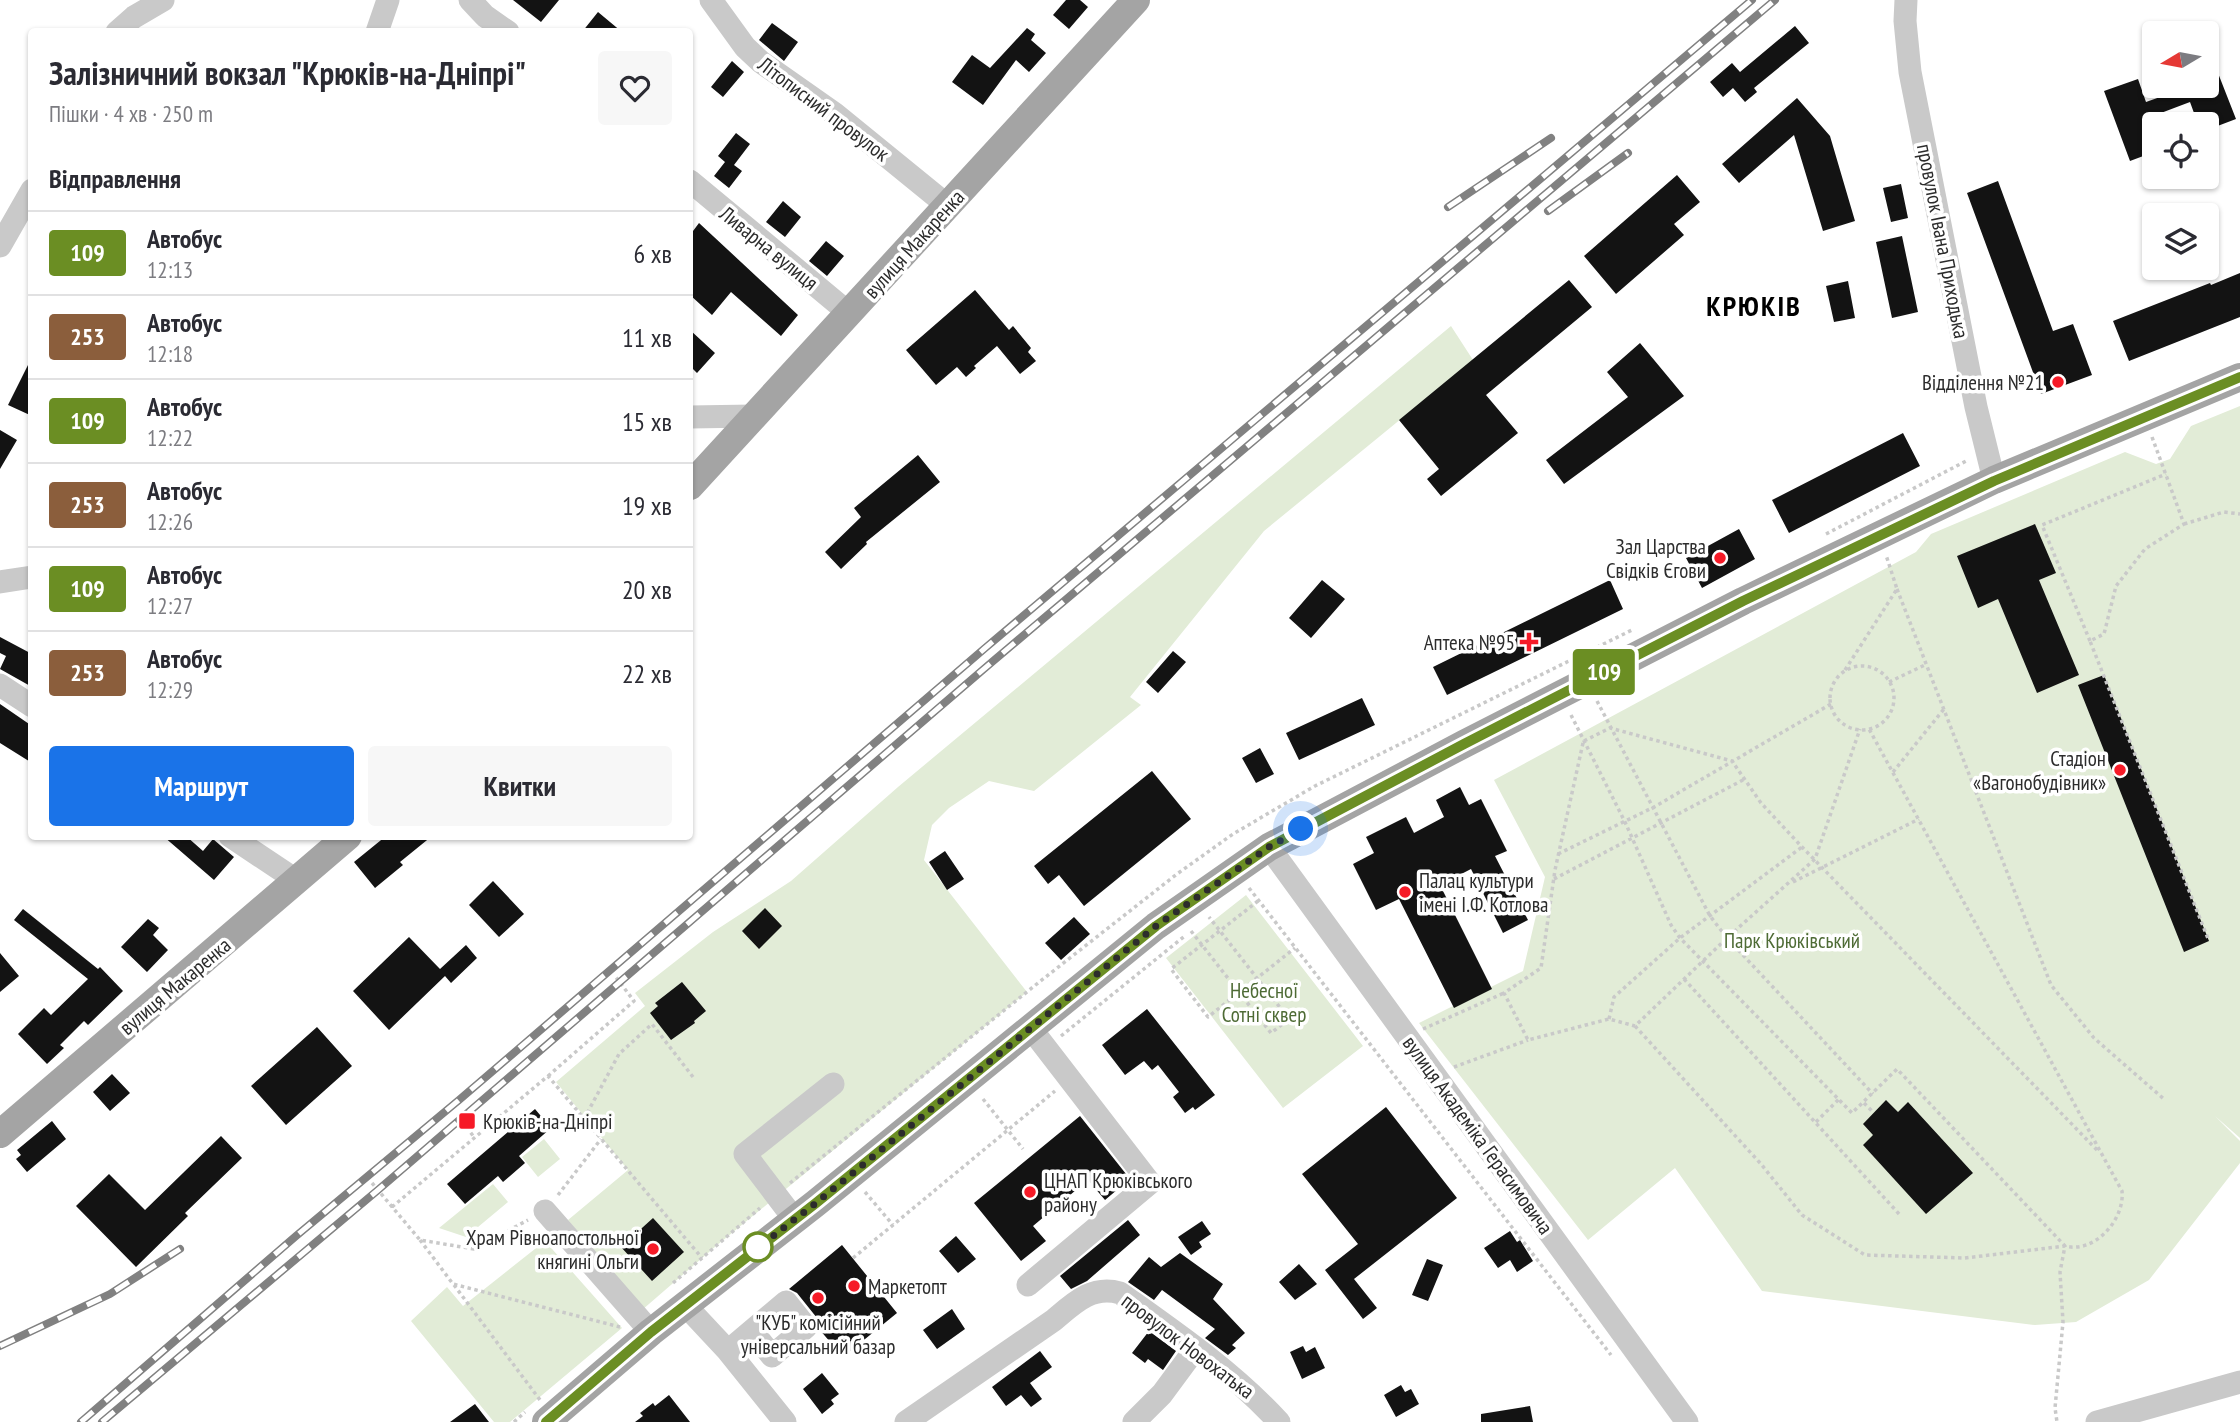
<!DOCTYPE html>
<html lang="uk">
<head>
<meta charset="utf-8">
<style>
  body { margin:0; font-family:"PT Sans Narrow",sans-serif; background:#f7f7f7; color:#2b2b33; height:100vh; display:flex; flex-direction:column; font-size:26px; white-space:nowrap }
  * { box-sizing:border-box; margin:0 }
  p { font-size:23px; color:#7c7c81 }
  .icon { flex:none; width:38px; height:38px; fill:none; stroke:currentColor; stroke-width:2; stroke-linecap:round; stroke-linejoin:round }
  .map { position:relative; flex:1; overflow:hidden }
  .panel { position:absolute; left:28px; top:28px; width:665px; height:812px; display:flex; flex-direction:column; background:#fff; border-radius:7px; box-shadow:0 2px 5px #0004 }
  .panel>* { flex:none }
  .badge { padding:0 14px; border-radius:5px; font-size:24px; line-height:46px }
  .needle { width:46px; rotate:260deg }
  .controls { position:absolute; left:2142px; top:21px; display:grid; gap:14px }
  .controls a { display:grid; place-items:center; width:77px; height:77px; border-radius:7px; background:#fff; box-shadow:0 2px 5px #0004; font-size:35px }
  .you { position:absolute; width:35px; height:35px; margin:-18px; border:5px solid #fff; border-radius:50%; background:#1a73e8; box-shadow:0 0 0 10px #1a73e833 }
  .map>.badge { position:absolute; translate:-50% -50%; box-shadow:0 0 0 4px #fff }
  h2 { padding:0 21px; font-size:26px; line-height:63px }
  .round { display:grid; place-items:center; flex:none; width:74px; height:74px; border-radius:7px; background:#f7f7f7 }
  .overview { display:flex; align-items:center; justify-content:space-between; height:119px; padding:0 21px }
  h1 { font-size:33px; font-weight:600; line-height:52px }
  .cta { display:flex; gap:14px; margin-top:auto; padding:14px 21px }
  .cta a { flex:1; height:80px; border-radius:7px; background:#1a73e8; color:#fff; font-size:28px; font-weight:600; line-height:80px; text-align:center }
  .cta a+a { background:#f7f7f7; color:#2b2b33 }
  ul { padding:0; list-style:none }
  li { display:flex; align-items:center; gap:21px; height:84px; padding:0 21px; border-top:2px solid #e1e1e2 }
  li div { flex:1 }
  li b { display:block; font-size:26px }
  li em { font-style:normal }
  li .badge { min-width:77px; font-weight:700; text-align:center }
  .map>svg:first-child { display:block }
</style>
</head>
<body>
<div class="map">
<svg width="2240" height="1422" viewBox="0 0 2240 1422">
  <rect width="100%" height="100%" fill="#fff"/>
  <path fill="#e2ecd7" d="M1451,326L1473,360L1264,531L1130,697L1141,705L1034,791L989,781L949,808L932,825L924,860L1027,992L716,1246L642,1310L568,1220L628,1170L556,1082L645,1006L635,993L713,932L791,881L898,787Z
    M2240,406V1138L2215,1116L2240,1141V1163L2149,1280L2076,1322L2035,1325L1762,1291L1675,1168L1588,1240L1419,1023L1523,971L1545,877L1494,780L1916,552L1931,534L2125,452L2156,464L2170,459L2191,426Z
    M1246,895L1363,1046L1283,1108L1166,958Z
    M544,1139L560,1159L538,1177L522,1157Z
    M493,1184L508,1202L466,1237L439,1228Z
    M545,1241L622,1328L510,1422H494L411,1321L447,1287L463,1306Z"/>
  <path fill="#131313" d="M513,0H559L541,22Z
    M1066,0H1080L1088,7L1069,29L1053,15Z
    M598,12L622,32H582Z
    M772,23L798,42L784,61L759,40Z
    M1795,26L1809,43L1754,88L1757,92L1745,102L1733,88L1723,97L1710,82L1732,63L1740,72Z
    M1027,28L1035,34L1031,40L1046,53L1029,72L1016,60L983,105L952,82L972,55L990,68Z
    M2207,45L2236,119L2207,130V124H2198L2190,102L2153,116L2154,152L2130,161L2104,91L2138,79L2146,102L2191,86H2207Z
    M732,61L744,72L723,97L711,87Z
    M1797,98L1830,136L1855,221L1823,231L1794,135L1739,183L1722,164Z
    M736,133L750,144L734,165L742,171L729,188L714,176L725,162L718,156Z
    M1677,175L1700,202L1674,224L1684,235L1616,294L1584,256Z
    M1998,181L2053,331L2073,324L2092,375L2041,394L1967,193Z
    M1901,184L1908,218L1891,222L1883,188Z
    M783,201L801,217L785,237L766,222Z
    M699,223L798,315L781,336L731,292L712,315L690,295V235Z
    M1902,236L1918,312L1892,318L1876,242Z
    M826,241L844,256L827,276L809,261Z
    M2240,273V317L2129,361L2113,321L2210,283L2211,285Z
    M1569,280L1592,307L1486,395L1518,433L1441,496L1427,479L1439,469L1399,420Z
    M1848,281L1855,318L1834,322L1826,286Z
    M975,290L1009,330L1013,326L1031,348L1028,352L1036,361L1020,374L997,346L974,366L976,368L966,377L957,367L936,385L906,350Z
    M690,330L715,353L697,373L690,366Z
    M1640,343L1684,396L1564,484L1546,460L1628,397L1607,372Z
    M32,357V416L8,405Z
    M0,430L17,440L0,469Z
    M1903,433L1920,466L1789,533L1772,500Z
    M918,455L940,482L866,542L867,544L841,569L825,552L861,517L854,508Z
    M2035,524L2056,573L2039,580L2079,675L2037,693L1998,599L1978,608L1957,556Z
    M1739,529L1755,559L1702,588L1686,558Z
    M1322,580L1345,599L1311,638L1289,618Z
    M1610,580L1623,609L1447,695L1433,667Z
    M0,637L32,654V687L0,669L6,656L0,653Z
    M1173,651L1186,662L1158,693L1146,682Z
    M2104,675L2209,941L2184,952L2078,685Z
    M1362,698L1375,725L1299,760L1286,733Z
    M0,704L32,726V763L0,743Z
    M1260,748L1274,774L1256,783L1242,758Z
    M1152,771L1191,819L1084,906L1059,875L1048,884L1034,866Z
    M1460,787L1469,805L1481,799L1507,851L1495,856L1528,920L1503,933L1471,869L1440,885L1492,989L1454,1008L1399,899L1376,910L1353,864L1374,853L1366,837L1406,817L1414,833L1444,817L1436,800Z
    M163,836H186L203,851L213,839L234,857L214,880Z
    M386,836H432L400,862L403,865L375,888L354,862Z
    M945,851L964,879L947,890L929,862Z
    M493,881L524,914L499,937L469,905Z
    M765,908L782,926L759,949L742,931Z
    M23,909L98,969L100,967L123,991L88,1025L84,1021L60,1045L64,1048L47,1064L18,1034L44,1008L51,1015L88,979L14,920Z
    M1074,917L1090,934L1061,960L1045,943Z
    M148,919L159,928L153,935L168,950L147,972L121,947Z
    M409,937L440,969L466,945L477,958L451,983L445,976L389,1030L353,991Z
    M0,953L19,976L0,992Z
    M682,982L706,1011L694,1021L695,1023L671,1040L650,1013L658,1006L655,1003Z
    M1147,1009L1215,1095L1195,1110L1193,1107L1185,1113L1173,1097L1179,1092L1158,1065L1152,1070L1144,1061L1125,1075L1102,1045Z
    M317,1027L352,1066L286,1125L251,1086Z
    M112,1074L130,1093L110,1111L93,1092Z
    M1886,1100L1898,1112L1908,1102L1973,1173L1926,1214L1863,1145L1873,1135L1863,1124Z
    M1386,1107L1457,1198L1354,1279L1377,1308L1363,1319L1325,1270L1358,1244L1302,1174Z
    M535,1109L551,1128L519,1156L525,1163L503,1182L498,1176L465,1204L447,1184Z
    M1080,1116L1130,1179L1105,1200L1088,1180L1033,1226L1046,1241L1021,1261L974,1203Z
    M52,1121L66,1139L27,1172L16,1159L21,1155L17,1150Z
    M221,1136L242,1158L185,1213L188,1216L136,1267L76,1206L109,1174L145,1210Z
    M653,1218L684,1252L652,1281L621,1247Z
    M1128,1220L1140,1235L1087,1281L1071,1289L1060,1276Z
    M1202,1221L1211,1234L1199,1242L1202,1247L1191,1255L1178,1237Z
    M1510,1231L1517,1242L1520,1240L1533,1261L1517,1272L1510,1260L1498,1268L1484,1248Z
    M956,1236L976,1259L958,1273L939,1251Z
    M842,1245L897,1313L843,1357L819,1329L817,1318L797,1293L789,1289Z
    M1180,1253L1223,1284L1213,1299L1245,1333L1232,1345L1236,1348L1228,1355L1205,1338L1215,1329L1162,1290L1154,1300L1128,1282L1149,1257L1161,1267Z
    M1427,1259L1443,1265L1428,1301L1412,1295Z
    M1299,1264L1317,1284L1295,1300L1279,1282Z
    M952,1309L965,1329L937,1349L923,1330Z
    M1149,1331L1176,1351L1163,1370L1148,1359L1145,1363L1132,1353Z
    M1303,1346L1306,1352L1315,1347L1325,1368L1302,1379L1290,1352Z
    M1040,1351L1052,1367L1030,1383L1042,1399L1031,1407L1021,1395L1006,1406L992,1387Z
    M822,1373L839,1394L831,1400L834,1404L822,1414L803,1389Z
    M1401,1385L1405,1392L1411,1389L1419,1404L1396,1417L1384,1395Z
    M669,1395L690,1422H635L643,1416L640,1413L653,1403L655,1406Z
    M475,1404L489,1422H450Z
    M1530,1406L1533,1422H1481V1414Z"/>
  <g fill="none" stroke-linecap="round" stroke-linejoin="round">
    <path stroke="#c9c9c9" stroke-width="3.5" stroke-dasharray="3.5 3.5" stroke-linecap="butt" d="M2152,437L2184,524L2145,549L2116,586L2104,634L2090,641L2209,941
      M2184,524L2224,512L2240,514
      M1826,534L1968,460
      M1897,589L2051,985L2094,1038L2165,1100
      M2090,641L2042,525L2166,474
      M1830 698a32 32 0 1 1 64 0a32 32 0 1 1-64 0Z
      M1845,670L1897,589L1886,555
      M1889,682L1927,664
      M1597,701L1710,916L1727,938L1873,1094
      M1571,715L1625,822L1671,925L1680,938L1852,1113L1897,1069L2065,1246C2095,1254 2125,1219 2122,1191L1869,729
      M1584,741L1610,728L1732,761L1761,803L1802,847L2098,1151
      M1583,743L1555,870L1541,968L1504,993L1528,1040L1609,1019L1635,1026L1727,938L1815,859L1860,729
      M1893,772L1944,709
      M1558,854L1654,807L1831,704
      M1554,879L1743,780
      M1793,882L1919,819
      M1249,888L1611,1355
      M1258,901L1171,969L1208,1017L1295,948
      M1191,931L1271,1033L1289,1019L1209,917
      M1684,979L1900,1215
      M1609,1019L1614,997L1680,938L1802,847
      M1635,1026L1761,1164L1802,1215L1865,1255L1965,1258L2065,1246L2060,1272L2063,1322L2055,1408L2057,1422
      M1423,1029L1504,993
      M1061,1036L1186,935
      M1454,1067L1528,1040
      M548,1076L634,1001L615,976
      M983,1099L1023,1149
      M1864,1103L1872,1111
      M458,1116L474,1137
      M584,1119L619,1054L652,1024L693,1077
      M1816,1122L1839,1099
      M372,1183L420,1240L474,1249L528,1220
      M790,1183L1038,983L1177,874L1233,834L1315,786L1634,629
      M865,1192L893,1225
      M558,1195L601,1139
      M392,1207L548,1076L702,1258
      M420,1240L453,1284L620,1327
      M853,1258L1055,1091
      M673,1283L760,1208
      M454,1285L540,1400
      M514,1422L525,1412"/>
    <path stroke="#c9c9c9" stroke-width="23" d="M470,0L485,16L508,32
      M711,0L745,47L761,62L835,114L948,206
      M1906,0L1905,21L1910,72L1976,407L1994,480
      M117,32L134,17L163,0
      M377,32L388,0
      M690,181L850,314
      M0,246L32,190
      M690,417L753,416
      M0,582L32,577
      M0,685L32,706
      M230,836L296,880
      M1269,847L1687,1422
      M545,1211L651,1332
      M795,1220L745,1154L833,1084
      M1028,1285L1150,1183L1032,1030
      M685,1305L728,1351L785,1422
      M728,1351L786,1302L806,1327L772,1356L752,1331
      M906,1422L1054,1320C1074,1303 1092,1285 1120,1293C1176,1333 1232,1371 1279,1422
      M1134,1422L1162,1394L1196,1348
      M2097,1422L2240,1382"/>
    <path stroke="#a4a4a4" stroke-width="28" d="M690,486L1136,0
      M0,1134L348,836
      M546,1422L651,1332L816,1203L1156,926L1269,847L1464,744L1743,601L1994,480L2240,377"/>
    <defs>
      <path id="rail" d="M1448,207L1551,138
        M1548,211L1628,153
        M0,1346L110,1294L180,1249
        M81,1422L296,1236L459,1100L984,649L1752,0
        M102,1422L378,1190L992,662L1775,0"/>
    </defs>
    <use href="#rail" stroke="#818181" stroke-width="8"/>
    <use href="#rail" stroke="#fff" stroke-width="5" stroke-dasharray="16" stroke-linecap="butt"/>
  </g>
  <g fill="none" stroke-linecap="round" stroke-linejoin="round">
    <defs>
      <path id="line" d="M546,1422L651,1332L816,1203L1156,926L1269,847L1464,744L1743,601L1994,481L2240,377"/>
    </defs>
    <use href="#line" stroke="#fff" stroke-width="16"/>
    <use href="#line" stroke="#6b8e23" stroke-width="10"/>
    <path stroke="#2c2c2c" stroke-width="7" stroke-dasharray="0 12.6" d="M758,1247L756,1249L816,1203L1156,926L1269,847L1301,829"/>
  </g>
  <g fill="#f61a27" stroke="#fff" stroke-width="2.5">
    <circle cx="2058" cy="382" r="7"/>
    <circle cx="1720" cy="558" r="7"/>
    <path d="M1525.5 631.5h7v7h7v7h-7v7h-7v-7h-7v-7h7z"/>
    <circle cx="2120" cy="770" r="7"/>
    <circle cx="1405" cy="892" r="7"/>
    <rect x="458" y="1112" width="18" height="18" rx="3.5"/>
    <circle cx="1030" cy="1192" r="7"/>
    <circle cx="653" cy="1249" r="7"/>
    <circle cx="854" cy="1286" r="7"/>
    <circle cx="818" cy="1298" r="7"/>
  </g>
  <circle fill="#fff" stroke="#6b8e23" stroke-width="3.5" cx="758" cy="1247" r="14"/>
  <g text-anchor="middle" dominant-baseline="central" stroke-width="7" stroke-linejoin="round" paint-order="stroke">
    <g font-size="21" fill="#2c2c2c" stroke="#fff">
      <text transform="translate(824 109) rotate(37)">Літописний провулок</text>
      <text transform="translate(1943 241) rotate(79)">провулок Івана Приходька</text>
      <text transform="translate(914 244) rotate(-48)">вулиця Макаренка</text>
      <text transform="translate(769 248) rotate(39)">Ливарна вулиця</text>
      <text transform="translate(175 986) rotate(-40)">вулиця Макаренка</text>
      <text transform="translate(1478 1135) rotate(54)">вулиця Академіка Герасимовича</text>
      <text transform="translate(1188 1346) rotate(37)">провулок Новохатька</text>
    </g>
    <g font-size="21" fill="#2c2c2c" stroke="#fff" text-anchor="end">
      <text x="2044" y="382">Відділення №21</text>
      <text x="1706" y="546">Зал Царства<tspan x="1706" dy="24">Свідків Єгови</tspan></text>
      <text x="1515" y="642">Аптека №95</text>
      <text x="2106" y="758">Стадіон<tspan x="2106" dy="24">«Вагонобудівник»</tspan></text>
      <text x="1419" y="880" text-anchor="start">Палац культури<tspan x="1419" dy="24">імені І.Ф. Котлова</tspan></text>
      <text x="483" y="1121" text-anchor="start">Крюків-на-Дніпрі</text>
      <text x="1044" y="1180" text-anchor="start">ЦНАП Крюківського<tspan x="1044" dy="24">району</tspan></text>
      <text x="639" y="1237">Храм Рівноапостольної<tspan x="639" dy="24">княгині Ольги</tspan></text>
      <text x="868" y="1286" text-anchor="start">Маркетопт</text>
      <text x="818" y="1322" text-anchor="middle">"КУБ" комісійний<tspan x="818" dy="24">універсальний базар</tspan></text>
    </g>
    <g font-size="21" fill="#4e6b35" stroke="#fff">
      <text x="1792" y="940">Парк Крюківський</text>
      <text x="1264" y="990">Небесної<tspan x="1264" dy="24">Сотні сквер</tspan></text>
    </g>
    <g font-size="28" font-weight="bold" letter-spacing="2" fill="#000" stroke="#fff">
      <text x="1754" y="305">КРЮКІВ</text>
    </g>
  </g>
</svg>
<div class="controls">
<a><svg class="needle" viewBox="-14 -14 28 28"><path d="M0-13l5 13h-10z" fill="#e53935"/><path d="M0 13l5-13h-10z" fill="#7c7c81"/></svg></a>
<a><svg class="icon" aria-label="locate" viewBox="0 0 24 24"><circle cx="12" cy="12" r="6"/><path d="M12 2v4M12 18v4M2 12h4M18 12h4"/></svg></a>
<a><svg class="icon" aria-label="layers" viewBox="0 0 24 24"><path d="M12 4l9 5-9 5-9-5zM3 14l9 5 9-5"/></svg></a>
</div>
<div class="you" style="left:1301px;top:829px"></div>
<b class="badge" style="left:1604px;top:672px;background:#6b8e23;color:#fff">109</b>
<section class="panel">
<div class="overview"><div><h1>Залізничний вокзал &quot;Крюкiв-на-Днiпрi&quot;</h1><p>Пішки · 4 хв · 250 m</p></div><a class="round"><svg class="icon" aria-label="heart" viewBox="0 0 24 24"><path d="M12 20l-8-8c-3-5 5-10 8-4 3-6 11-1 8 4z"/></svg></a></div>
<h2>Відправлення</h2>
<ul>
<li><span class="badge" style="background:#6b8e23;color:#fff">109</span><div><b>Автобус</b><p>12:13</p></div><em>6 хв</em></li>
<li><span class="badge" style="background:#8b5e3c;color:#fff">253</span><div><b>Автобус</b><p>12:18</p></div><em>11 хв</em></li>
<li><span class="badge" style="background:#6b8e23;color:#fff">109</span><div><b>Автобус</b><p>12:22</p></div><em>15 хв</em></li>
<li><span class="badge" style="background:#8b5e3c;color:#fff">253</span><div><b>Автобус</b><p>12:26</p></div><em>19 хв</em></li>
<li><span class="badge" style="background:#6b8e23;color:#fff">109</span><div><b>Автобус</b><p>12:27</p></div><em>20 хв</em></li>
<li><span class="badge" style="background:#8b5e3c;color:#fff">253</span><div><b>Автобус</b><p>12:29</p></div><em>22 хв</em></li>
</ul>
<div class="cta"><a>Маршрут</a><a>Квитки</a></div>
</section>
</div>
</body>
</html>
